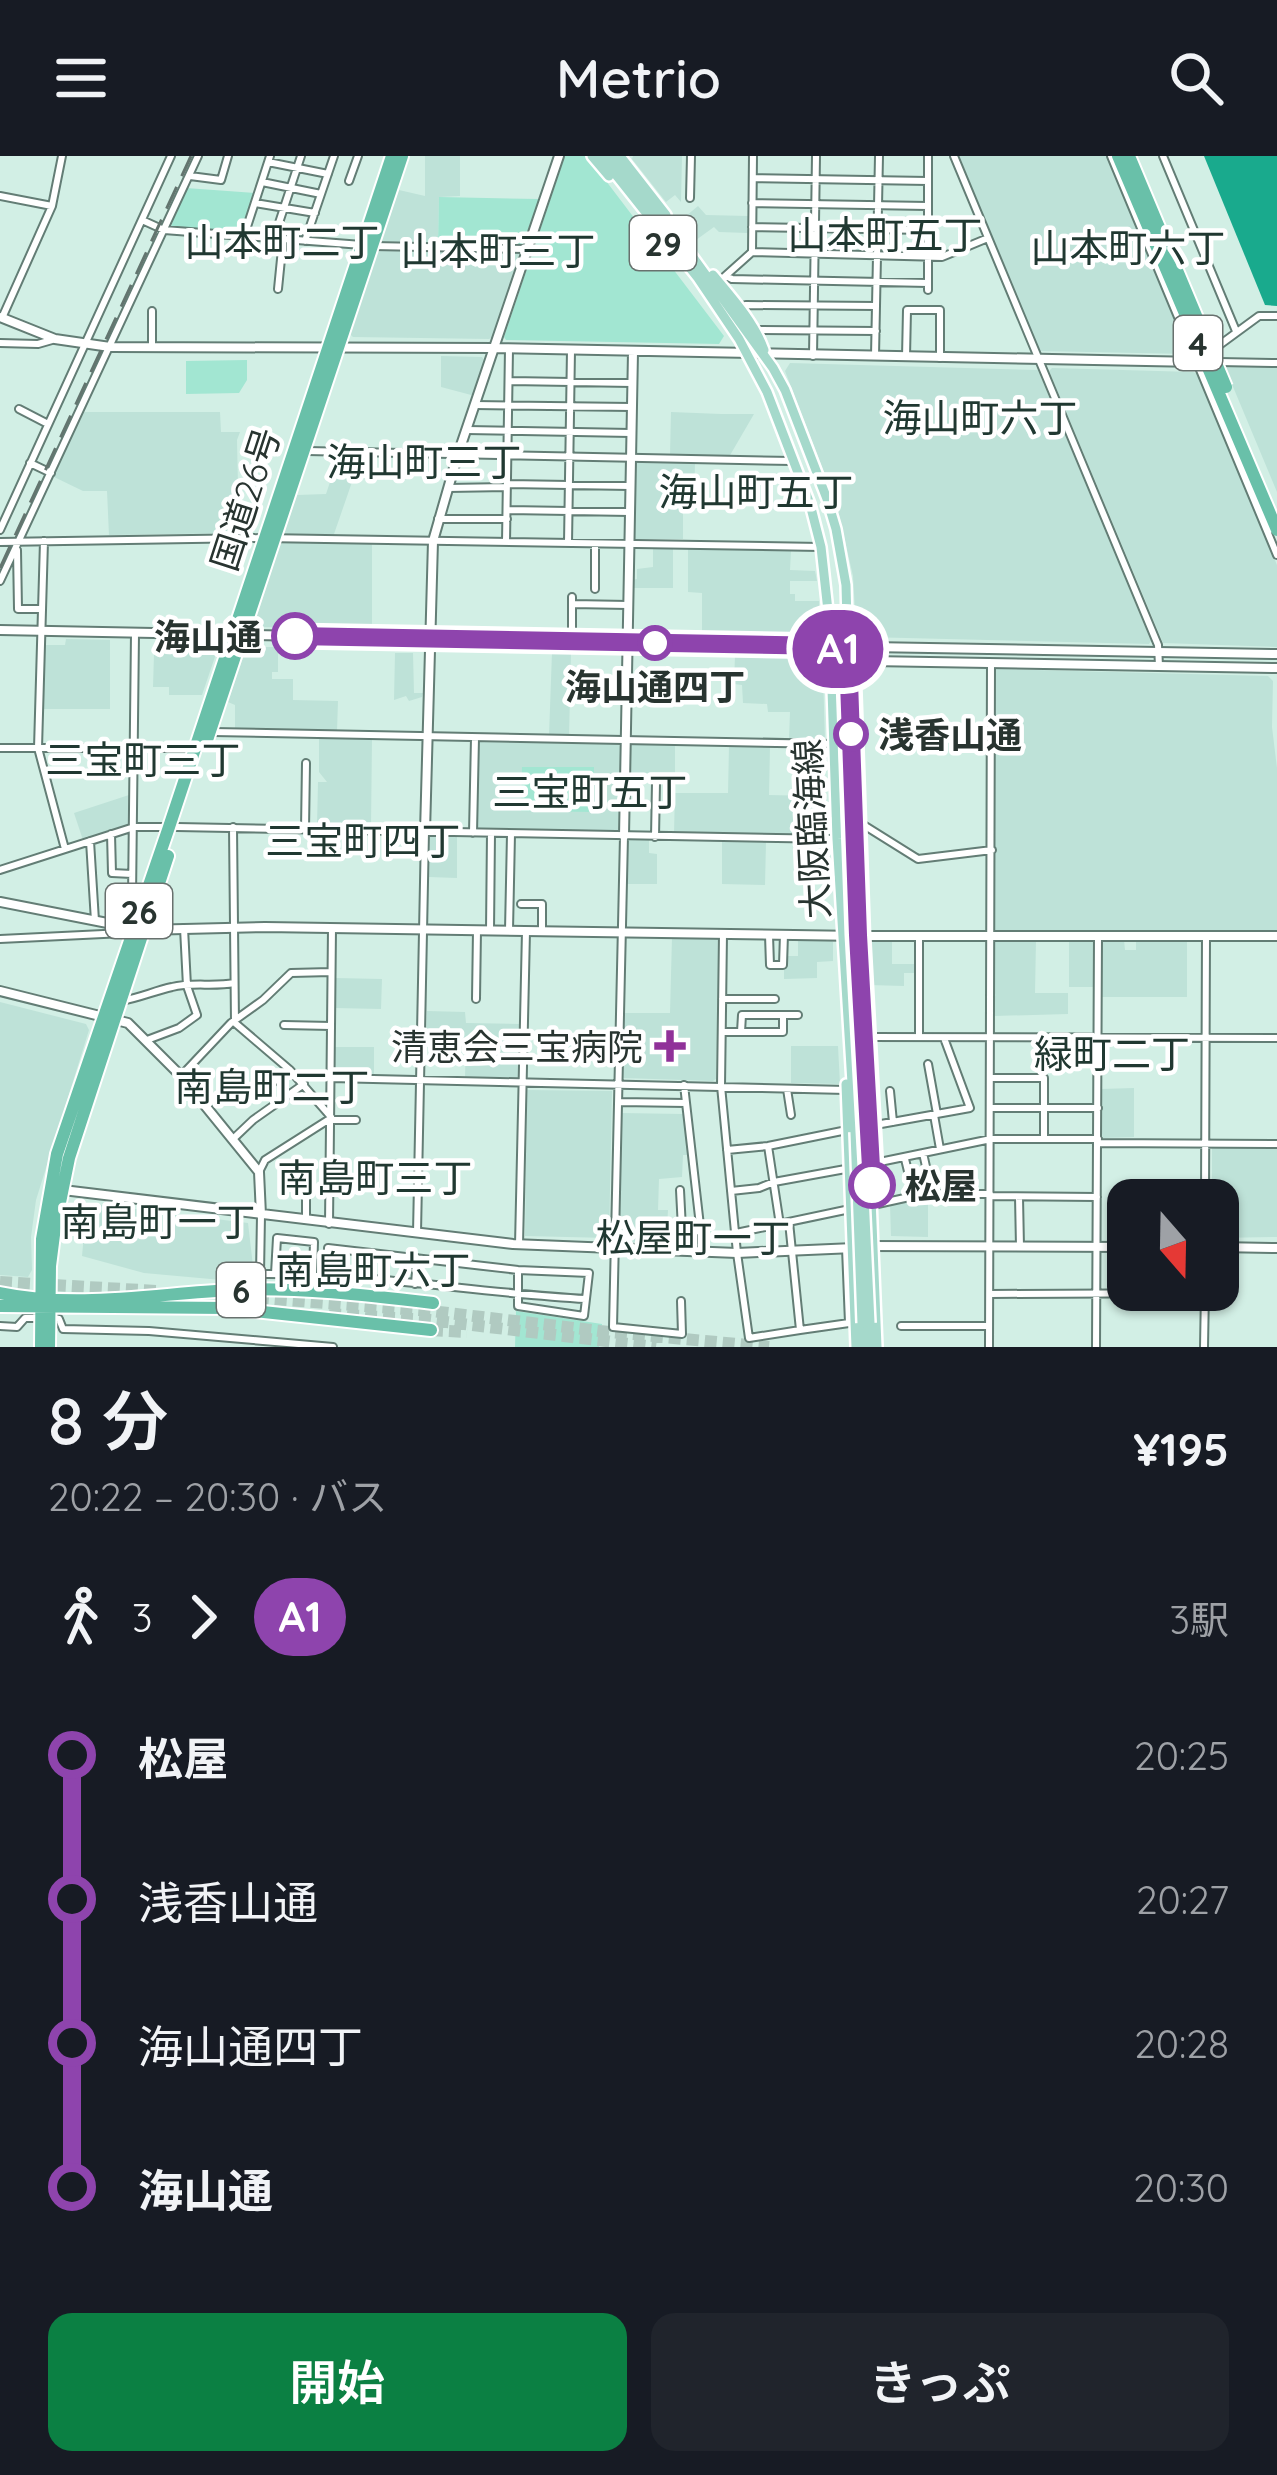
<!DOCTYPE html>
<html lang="ja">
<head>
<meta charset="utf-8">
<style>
  body { margin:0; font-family:Quicksand,"Noto Sans JP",sans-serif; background:#20242c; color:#f1f3f6; height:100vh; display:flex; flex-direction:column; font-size:45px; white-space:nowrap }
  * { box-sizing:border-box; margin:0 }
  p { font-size:39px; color:#9ea1a6 }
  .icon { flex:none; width:66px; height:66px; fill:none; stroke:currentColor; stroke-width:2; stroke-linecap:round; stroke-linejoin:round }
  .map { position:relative; height:1191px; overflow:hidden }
  .side { display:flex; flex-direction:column; background:#171b24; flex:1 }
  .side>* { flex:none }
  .badge { padding:0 24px; border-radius:39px; font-size:42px; line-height:78px }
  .needle { width:78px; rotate:160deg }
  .fabs { position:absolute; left:1107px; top:1023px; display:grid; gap:24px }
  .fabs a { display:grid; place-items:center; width:132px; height:132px; border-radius:24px; background:#171b24; box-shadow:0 3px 9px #0004; font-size:60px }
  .map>.badge { position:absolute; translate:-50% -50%; box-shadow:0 0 0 6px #fff }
  .legs { display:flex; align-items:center; gap:18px; height:132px; padding:0 48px; font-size:39px }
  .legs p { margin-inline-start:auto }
  .summary { display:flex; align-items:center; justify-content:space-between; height:204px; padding:0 48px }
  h1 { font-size:66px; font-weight:600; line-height:90px }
  .primary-button { display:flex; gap:24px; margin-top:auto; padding:24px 48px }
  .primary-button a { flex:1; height:138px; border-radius:24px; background:#0b8043; color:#fff; font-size:48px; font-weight:600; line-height:138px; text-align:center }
  .primary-button a+a { background:#20242c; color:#f1f3f6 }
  ul { padding:0 48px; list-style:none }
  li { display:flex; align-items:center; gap:42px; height:144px; font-size:45px }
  li i { display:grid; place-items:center; width:18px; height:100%; margin:0 15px; background:currentColor }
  li i::after { content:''; width:30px; height:30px; margin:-15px; border:9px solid; border-radius:50%; background:#171b24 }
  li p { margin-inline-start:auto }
  li:first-child i { background:linear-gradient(#0000 50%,currentColor 0) }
  li:last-child i { background:linear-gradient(currentColor 50%,#0000 0) }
  header { display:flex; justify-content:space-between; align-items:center; height:156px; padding:0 48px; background:#171b24; font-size:54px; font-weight:600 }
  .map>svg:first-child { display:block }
</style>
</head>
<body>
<header><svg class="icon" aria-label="menu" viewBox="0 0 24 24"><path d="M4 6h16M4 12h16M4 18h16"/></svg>Metrio<svg class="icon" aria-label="search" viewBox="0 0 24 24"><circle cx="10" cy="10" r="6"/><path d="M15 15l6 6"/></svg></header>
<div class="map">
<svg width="1277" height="1191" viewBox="0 0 1277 1191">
  <rect width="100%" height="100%" fill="#d2efe5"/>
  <path fill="#bee2d8" d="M425,0H460V40L439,41L438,88L381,86L399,34L425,40Z
    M633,0H682L681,46L675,39L666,46L632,3Z
    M959,0H1108L1189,195L1186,198L1040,195Z
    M698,50L706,59L748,60V77L719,76L714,71L696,84L680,65Z
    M379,93L517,96L519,98L493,181L489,183L353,181L350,178Z
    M441,200L482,201L484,204L475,240L441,231Z
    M1226,203H1277V336L1226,214Z
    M790,207L1038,214L1151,485L1149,488L865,481L856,473L853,420L837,350L785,215Z
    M1052,212L1193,216L1198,218L1277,409V491L1163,487L1049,215Z
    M84,256H220L221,276H240L237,284L239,377L109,379L107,335H83L52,320Z
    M671,256L721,258H754L729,301L670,299Z
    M339,299L361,300L334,378H284L297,339L326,338Z
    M636,305L695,306L694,348H683V383H635L633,380L634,308Z
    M281,386H372V473L262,471L256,463Z
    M653,391H673V432H632V424L637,423V413L653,411Z
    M688,392L791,394L790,414L815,415L817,425H790V438H795V445H819V469L808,481L702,479V437L688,436Z
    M66,483L110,484V553H42L43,489H65Z
    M163,485L213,486L218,492L202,539H169V531H153L154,498H163Z
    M250,491H278V516H272V523H293V544L338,545L337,575L235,574V549L228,546L246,493Z
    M552,496H571L569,581L549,580Z
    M395,497H413L414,537H423L422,541L409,545L406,540L394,544Z
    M735,499L809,500L823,517L825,585L789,584L790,556H768L767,548L743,547L742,529L734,528Z
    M995,513L1268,520L1273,525L1272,571L1277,612V775L994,774Z
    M319,583H372L371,671L317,670L318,626H327L319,616Z
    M480,586L618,588L621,591L619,674L616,677L479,673L476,671L478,588Z
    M631,589H675V617H628Z
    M729,590L770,591L769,639L811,640L810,679L674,677L675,637H728Z
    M132,638L130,669L83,684L74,657Z
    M433,678H457V722L429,721L430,681Z
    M628,683H649V697L657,698V728H625V685Z
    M722,685L766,686L765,729L722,728Z
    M672,781L717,782L720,785L716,923L713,925L623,922L624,857H670Z
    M798,783H829L833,786V805L817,806V822L784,823V800H798Z
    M871,783L892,784V808H916V817H904V830L869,829L868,788Z
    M994,784H1036L1035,837H1068V858L994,860Z
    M1100,784H1124L1125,794H1136V785H1187V841H1101Z
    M1069,785H1094V831H1069Z
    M335,822L382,823L381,853L335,852Z
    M0,846L86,868L89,874L36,1044L31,1081L32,1114L28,1121L0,1119Z
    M427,855L465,856L466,867L520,868L519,921H465L466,886L426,885Z
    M791,890H838L840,928L791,927Z
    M334,891H374V919H337L334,916Z
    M1134,932V981L1101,982V933Z
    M527,934L612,935L609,1082L525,1080Z
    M621,957L683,958L688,999H683L682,1021L659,1023L658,1054H668L666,1087L618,1085Z
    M1212,992H1277V1081L1218,1082V1044H1212Z
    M928,1040V1081L891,1080L890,1048Z
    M87,1047L248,1067L255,1127L144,1117L82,1100Z"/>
  <path fill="#a2e6d2" d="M565,0H587L724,180L719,188L506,184L504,181Z
    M186,32L255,37L242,76L171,70Z
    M439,41L539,43L522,90L438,89Z
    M247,204V224L239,237L186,238V205Z
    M522,611H594L593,656L521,655Z
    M516,1155L602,1168L599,1191H515Z"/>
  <path fill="#19aa8d" d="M1204,0H1277V150L1265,149Z"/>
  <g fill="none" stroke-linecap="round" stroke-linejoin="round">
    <path stroke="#b0cac1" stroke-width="12" stroke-dasharray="12 6" stroke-linecap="butt" d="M0,1126L158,1135
      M221,1139L431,1155L600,1175L769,1191
      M329,1158L430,1164L656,1191
      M431,1174L467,1176"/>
    <defs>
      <path id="street" d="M954,0L1158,489L1159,510
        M1111,0L1277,399
        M1163,0L1236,175
        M268,6L328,18
        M190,20L221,24L228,0
        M753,22L928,25
        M349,25L358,0
        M262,26L321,38
        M0,40L52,50
        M690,42L691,0
        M255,47L315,57
        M752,47L928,50
        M142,64L164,74L362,89
        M752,71L927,74
        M244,80L270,0
        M274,82L301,0
        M305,85L334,0
        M373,90L527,93
        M752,96L942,101L988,82
        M726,120L732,123L928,127
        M723,122L752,96L753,0
        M278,133L283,83
        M928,134V0
        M739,151L746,149L876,150
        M152,155V192
        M2,162L52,50L62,0
        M754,174L876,175
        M0,187L38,188L52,184
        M1214,193L1259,160H1277
        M813,200L816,0
        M875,200L879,0
        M906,201L907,154H940V202
        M1219,206L1277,207
        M510,225L632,227
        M475,249L632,251
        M19,253L48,268
        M467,274L631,277
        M307,295L792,305
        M30,307L51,317
        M508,328L630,330
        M448,332L507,331
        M508,354L630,356
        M438,363H507
        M0,374L171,0
        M44,385L38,592L65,693
        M0,386L264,382L821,391
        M506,386L509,193
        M568,387L571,194
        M595,389V433
        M17,394L18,453H41
        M0,425L198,0
        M572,448L628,449
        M135,477L132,742L142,745
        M572,485V441
        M213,576L833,588
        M0,592H194
        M854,663L918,703L992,694
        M177,671L837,683
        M233,671L235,867L290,914L331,961
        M305,673L306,607
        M473,677L475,582
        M111,678L112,717L132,718
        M624,680L613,1171L682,1178L681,1145
        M655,681L656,627
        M90,685L95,765
        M0,714L134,671H169
        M521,748H542V775
        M490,774L491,677
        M509,774L511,678
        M723,778L721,930L737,1097L749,1182L800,1174
        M769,779L770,809H783L784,778
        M919,779V881
        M0,783L124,777L133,773
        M476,843L477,774
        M722,843H775
        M121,845C139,842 154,835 172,831C192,826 214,831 234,827
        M284,869L331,870
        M722,876H783V859
        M741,876L742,859H798
        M865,881L1277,882
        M147,884L179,872L197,859L187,830L184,772
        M928,908L937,958
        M181,920L231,867L263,844L291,817L331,816
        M331,922L846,934
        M991,922H1044V983
        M684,929L703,1096
        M268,930L290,914
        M787,933L791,959
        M890,935L893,966
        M620,946L686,947
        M991,952H1098
        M934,959L940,993
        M870,970L970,952L944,882
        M233,983L253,964L304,928
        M1098,987L1277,988
        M768,990L780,1069
        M727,994L768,990L847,974
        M923,997L932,1038
        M905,1003L914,1040
        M870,1008L991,983H1098
        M259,1016L265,1004L328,964H356
        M680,1034L682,1073L684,1076L700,1075
        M731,1035L759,1032L774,1026L851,1012
        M990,1040L1097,1041
        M1019,1041L1020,1091
        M1205,1044L1206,779
        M873,1049L923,1038H990
        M261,1059L260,1118C369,1117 478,1137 586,1143
        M306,1064V1035
        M789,1066L800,1174L849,1167L846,1092
        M329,1068L332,772
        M417,1077L425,676
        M736,1077L850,1053
        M519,1089L526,775
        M275,1118L277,1082L314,1086L313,1118
        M327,1121L328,1092L518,1114L589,1117L584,1160L518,1150V1114
        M415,1128L417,1102
        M990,1138L1205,1137
        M54,1162L59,1163L63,1173L149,1175L333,1191
        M0,1170L17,1171L25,1162H34
        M901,1170H989
        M989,1191L991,508
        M1096,1191L1098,780
        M1204,1191L1205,1135"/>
      <path id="secondary" d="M0,161L55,183L110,191L495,192L1198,206
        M0,474L830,490L871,505L1277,512
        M850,497L870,491L1277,498
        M425,676L433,385L458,298L559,0
        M624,680L633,196
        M0,746L143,774L265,771L858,780H1277
        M0,835L128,867L181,920L259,1016L261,1059
        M63,1034L513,1088L737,1097L854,1092
        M869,1090L1128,1091
        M1218,1091L1277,1092"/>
      <path id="primary" d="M592,0L609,20
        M601,0L698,122L739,183L767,236L810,348L821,391L830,473L837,683L855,976
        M611,0L692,100L773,212L785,234L827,343L836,373L846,429L861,976
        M620,0L666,59
        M713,119C732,142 754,166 764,194
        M864,869L877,1191
        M846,928L856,1191
        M862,1167L863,1191
        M870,1167V1191"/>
      <path id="highway" d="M207,584L402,0
        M0,1137C76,1153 154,1138 230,1134C298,1131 366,1139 433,1147
        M0,1150L226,1152L431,1174
        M41,1191L42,1083L57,998L169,671L392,0
        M49,1191L50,1110L55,1071L69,1002L168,700"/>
    </defs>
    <use href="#street" stroke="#637d75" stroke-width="10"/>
    <use href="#secondary" stroke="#637d75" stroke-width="12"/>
    <use href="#primary" stroke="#fff" stroke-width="14"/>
    <use href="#highway" stroke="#fff" stroke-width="16"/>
    <use href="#street" stroke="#fff" stroke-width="6"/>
    <use href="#secondary" stroke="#fff" stroke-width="8"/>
    <use href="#primary" stroke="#a5d9cb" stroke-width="9"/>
    <use href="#highway" stroke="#69c0a9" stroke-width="12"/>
    <path stroke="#63756f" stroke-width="3" stroke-dasharray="24 12" stroke-linecap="butt" d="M0,412L191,0"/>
    <defs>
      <path id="primary-bridge" d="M855,976L862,1167
        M861,976L870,1167"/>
      <path id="highway-bridge" d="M1118,0L1277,374
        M1129,0L1226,231"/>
    </defs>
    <use href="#primary-bridge" stroke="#fff" stroke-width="14" stroke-linecap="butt"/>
    <use href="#highway-bridge" stroke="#fff" stroke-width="16" stroke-linecap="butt"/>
    <use href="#primary-bridge" stroke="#a5d9cb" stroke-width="9"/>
    <use href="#highway-bridge" stroke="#69c0a9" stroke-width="12"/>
  </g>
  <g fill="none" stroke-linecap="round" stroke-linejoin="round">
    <defs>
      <path id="line-1" d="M295,480L830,490L848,497L858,779L872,1029"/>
    </defs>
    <use href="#line-1" stroke="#fff" stroke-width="27"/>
    <use href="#line-1" stroke="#8e44ad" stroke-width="18"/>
  </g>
  <g fill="#fff" stroke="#8e44ad" stroke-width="6">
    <circle cx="295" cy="480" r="21"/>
    <circle cx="655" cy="487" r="15"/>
    <circle cx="851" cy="578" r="15"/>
    <circle cx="872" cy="1029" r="21"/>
  </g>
  <path fill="#903199" stroke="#fff" stroke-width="4.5" d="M664 872h12v12h12v12h-12v12h-12v-12h-12v-12h12z"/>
  <g text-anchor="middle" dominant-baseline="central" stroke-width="9" stroke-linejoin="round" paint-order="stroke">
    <g fill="#fff" stroke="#68716e" stroke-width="3">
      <rect x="630" y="60" width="66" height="54" rx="9"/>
      <rect x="1174" y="160" width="48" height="54" rx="9"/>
      <rect x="106" y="728" width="66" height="54" rx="9"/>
      <rect x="217" y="1107" width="48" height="54" rx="9"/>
    </g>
    <g font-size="33" font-weight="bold" fill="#283430">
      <text x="663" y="87">29</text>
      <text x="1198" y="187">4</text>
      <text x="139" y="755">26</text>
      <text x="241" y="1134">6</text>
    </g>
    <g font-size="36" fill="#283430" stroke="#fff">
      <text transform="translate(245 343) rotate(-72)">国道26号</text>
      <text transform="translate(811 673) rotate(-93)">大阪臨海線</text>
    </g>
    <g font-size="36" font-weight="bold" fill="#283430" stroke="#fff" text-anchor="start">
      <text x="262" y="480" text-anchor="end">海山通</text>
      <text x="655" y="530" text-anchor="middle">海山通四丁</text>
      <text x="878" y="578">浅香山通</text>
      <text x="905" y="1029">松屋</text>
    </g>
    <g font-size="36" fill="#283430" stroke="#fff" text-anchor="end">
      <text x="643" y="890">清恵会三宝病院</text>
    </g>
    <g font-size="39" fill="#203831" stroke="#fff">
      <text x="885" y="78">山本町五丁</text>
      <text x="282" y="85">山本町二丁</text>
      <text x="1128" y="91">山本町六丁</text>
      <text x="498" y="94">山本町三丁</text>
      <text x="980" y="261">海山町六丁</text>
      <text x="424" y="305">海山町三丁</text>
      <text x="756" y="335">海山町五丁</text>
      <text x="143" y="603">三宝町三丁</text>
      <text x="590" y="635">三宝町五丁</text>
      <text x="363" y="684">三宝町四丁</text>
      <text x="1112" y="897">緑町二丁</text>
      <text x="272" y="930">南島町二丁</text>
      <text x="375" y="1021">南島町三丁</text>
      <text x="158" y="1065">南島町一丁</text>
      <text x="693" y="1081">松屋町一丁</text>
      <text x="373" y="1113">南島町六丁</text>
    </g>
  </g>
</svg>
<div class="fabs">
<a><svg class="needle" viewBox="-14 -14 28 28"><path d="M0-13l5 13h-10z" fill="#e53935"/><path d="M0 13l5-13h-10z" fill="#9ea1a6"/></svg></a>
</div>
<b class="badge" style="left:838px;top:493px;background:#8e44ad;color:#fff">A1</b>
</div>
<section class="side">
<div class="summary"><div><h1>8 分</h1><p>20:22 – 20:30 · バス</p></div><b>¥195</b></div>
<div class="legs"><svg class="icon" aria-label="walk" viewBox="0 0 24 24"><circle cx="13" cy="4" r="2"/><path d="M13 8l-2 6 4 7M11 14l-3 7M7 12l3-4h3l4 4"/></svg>3<svg class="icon" aria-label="forward" viewBox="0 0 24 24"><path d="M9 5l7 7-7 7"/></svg><b class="badge" style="background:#8e44ad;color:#fff">A1</b><p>3駅</p></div>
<ul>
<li><i style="color:#8e44ad"></i><b>松屋</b><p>20:25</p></li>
<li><i style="color:#8e44ad"></i><span>浅香山通</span><p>20:27</p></li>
<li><i style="color:#8e44ad"></i><span>海山通四丁</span><p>20:28</p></li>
<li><i style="color:#8e44ad"></i><b>海山通</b><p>20:30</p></li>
</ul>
<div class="primary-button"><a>開始</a><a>きっぷ</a></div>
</section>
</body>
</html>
